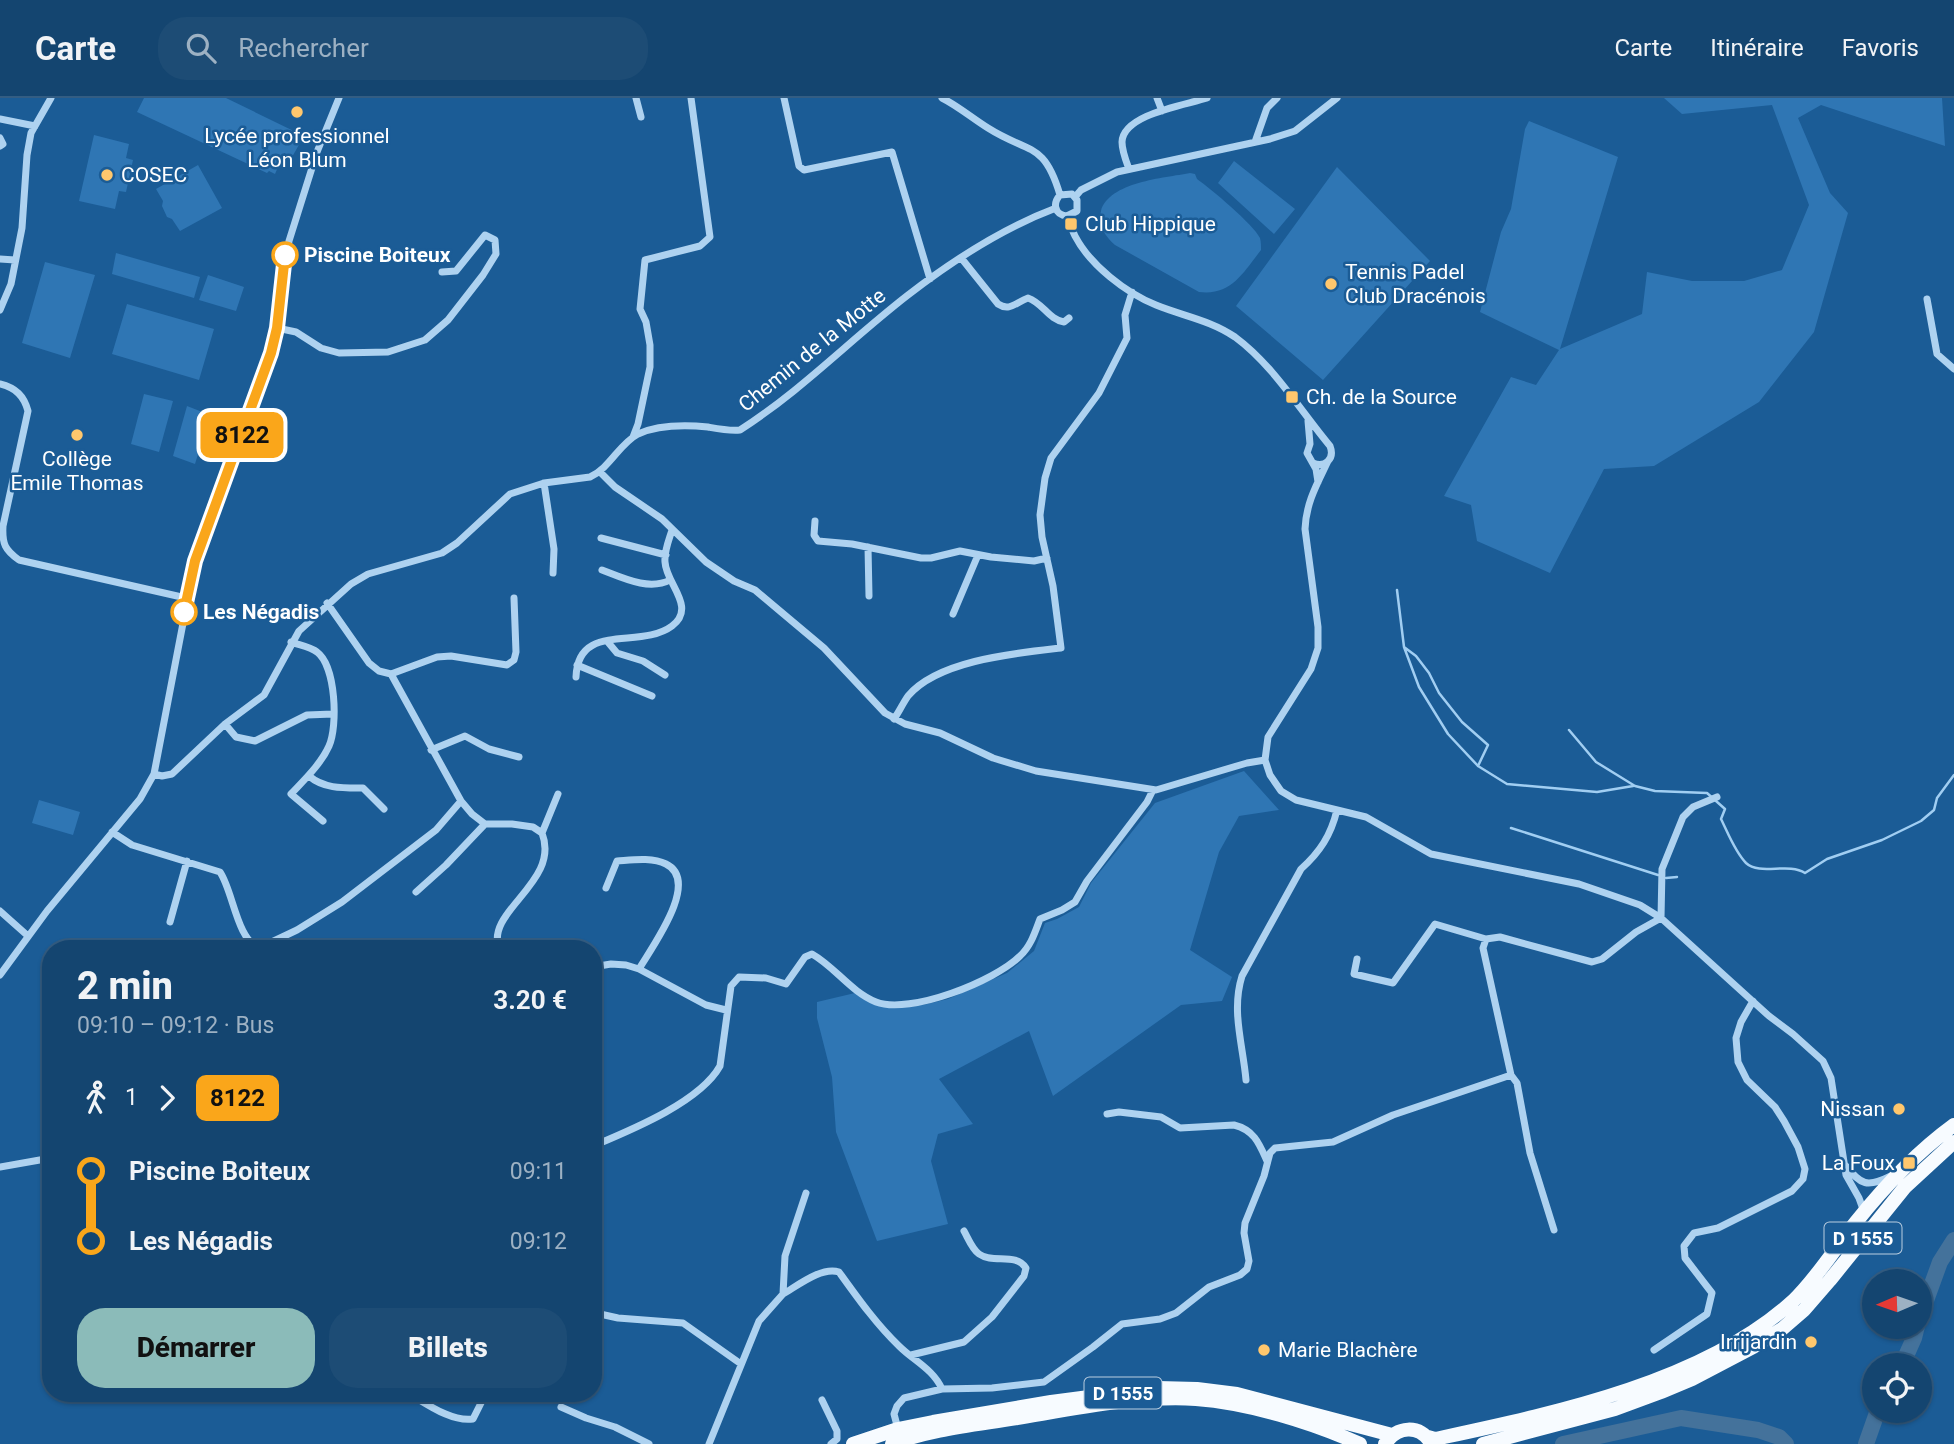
<!DOCTYPE html>
<html lang="fr">
<head>
<meta charset="utf-8">
<style>
  body { margin:0; font-family:Roboto,sans-serif; background:#1d4c75; color:#f1f3f6; height:100vh; display:flex; flex-direction:column; font-size:26px; white-space:nowrap }
  * { box-sizing:border-box; margin:0 }
  p { font-size:23px; color:#9db1c3 }
  .icon { flex:none; width:38px; height:38px; fill:none; stroke:currentColor; stroke-width:2; stroke-linecap:round; stroke-linejoin:round }
  .map { position:relative; flex:1; overflow:hidden }
  .details { position:absolute; left:42px; top:842px; width:560px; height:462px; display:flex; flex-direction:column; background:#144570; border-radius:28px; box-shadow:0 2px 5px #0004,0 0 0 2px #335d83 }
  .details>* { flex:none }
  .badge { padding:0 14px; border-radius:10px; font-size:24px; line-height:46px }
  .needle { width:46px; rotate:268deg }
  .controls { position:absolute; left:1862px; top:1171px; display:grid; gap:14px }
  .controls a { display:grid; place-items:center; width:70px; height:70px; border-radius:50%; background:#144570; box-shadow:0 2px 5px #0004,0 0 0 2px #335d83; font-size:35px }
  .map>.badge { position:absolute; translate:-50% -50%; box-shadow:0 0 0 4px #fff }
  .legs { display:flex; align-items:center; gap:10px; height:77px; padding:0 35px; font-size:23px }
  .legs p { margin-inline-start:auto }
  .summary { display:flex; align-items:center; justify-content:space-between; height:119px; padding:0 35px }
  h1 { font-size:38px; font-weight:800; line-height:52px }
  .primary-button { display:flex; gap:14px; margin-top:auto; padding:14px 35px }
  .primary-button a { flex:1; height:80px; border-radius:28px; background:#8bbbb9; color:#111; font-size:28px; font-weight:800; line-height:80px; text-align:center }
  .primary-button a+a { background:#1d4c75; color:#f1f3f6 }
  ul { padding:0 35px; list-style:none }
  li { display:flex; align-items:center; gap:24px; height:70px; font-size:26px }
  li i { display:grid; place-items:center; width:10px; height:100%; margin:0 9px; background:currentColor }
  li i::after { content:''; width:18px; height:18px; margin:-9px; border:5px solid; border-radius:50%; background:#144570 }
  li p { margin-inline-start:auto }
  li:first-child i { background:linear-gradient(#0000 50%,currentColor 0) }
  li:last-child i { background:linear-gradient(currentColor 50%,#0000 0) }
  header { display:flex; align-items:center; gap:42px; box-sizing:border-box; height:98px; padding:0 35px; background:#144570; border-bottom:2px solid #335d83 }
  header strong { font-size:33px }
  nav { display:flex; gap:38px; margin-inline-start:auto; font-size:24px }
  .search { width:490px; height:63px; background:#1d4c75; display:flex; align-items:center; gap:18px; box-sizing:border-box; padding:0 24px; border-radius:28px; color:#9db1c3; font-size:26px }
  .map>svg:first-child { display:block }
</style>
</head>
<body>
<header>
<strong>Carte</strong>
<div class="search"><svg class="icon" aria-label="search" viewBox="0 0 24 24"><circle cx="10" cy="10" r="6"/><path d="M15 15l6 6"/></svg>Rechercher</div>
<nav><a>Carte</a><a>Itinéraire</a><a>Favoris</a></nav>
</header>
<div class="map">
<svg width="1954" height="1346" viewBox="0 0 1954 1346">
  <rect width="100%" height="100%" fill="#1b5c96"/>
  <path fill="#2f76b4" d="M144,0H226L304,38L292,59L284,55L275,76L269,73L267,75L137,14Z
    M1664,0H1942L1945,48L1821,7L1798,20L1830,95L1848,115L1814,234L1759,304L1654,368L1604,371L1550,475L1477,443L1471,407L1444,398L1511,279L1536,287L1559,252L1480,214L1501,134L1511,111L1525,31L1529,23L1618,59L1560,251L1642,216L1647,174L1692,183H1744L1782,172L1809,107L1772,7L1682,16Z
    M94,37L129,46L126,60L133,62L126,94L119,93L115,111L79,103Z
    M1234,63L1295,111L1274,136L1218,85Z
    M198,67L222,110L180,133L172,121L167,119L162,108L163,103L156,91Z
    M1337,69L1430,163L1323,282L1236,208Z
    M1190,75L1195,76L1197,81C1211,91 1253,126 1260,140C1261,144 1261,148 1261,152C1243,175 1231,198 1199,194L1115,147C1105,138 1097,127 1101,113C1109,84 1164,80 1190,75Z
    M116,155L200,179L194,200L112,176Z
    M45,164L95,177L70,260L22,245Z
    M208,177L244,189L236,213L199,202Z
    M127,206L214,231L199,282L112,256Z
    M144,296L173,303L159,354L131,346Z
    M187,308L210,317L195,366L173,358Z
    M1244,673L1279,712L1239,718L1219,754L1190,852L1232,879L1222,903L1181,907L1053,998L1029,933L939,981L973,1026L938,1036L931,1063L948,1126L877,1143L836,1034L832,979L817,920V904L855,895L883,909L923,907L948,901L1007,875L1034,853L1045,825L1057,821L1079,809L1091,785L1155,705Z
    M39,702L80,714L73,737L32,725Z"/>
  <g fill="none" stroke-linecap="round" stroke-linejoin="round">
    <path stroke="#a1cef2" stroke-width="2.5" d="M1397,492L1404,549L1419,589L1448,636L1478,668L1507,686L1597,694L1633,688
      M1404,549L1416,558L1429,575L1439,595L1462,624L1488,647L1478,668
      M1569,632L1596,664L1635,688L1655,693L1707,695L1725,711L1721,721C1728,735 1735,754 1746,765C1760,778 1788,764 1805,775L1827,761L1882,742L1921,723L1934,712L1937,700L1954,677
      M1511,730L1658,777
      M1666,780L1677,779"/>
    <path stroke="#44729b" stroke-width="16" d="M1920,1219L1940,1164L1954,1142
      M1902,1267L1914,1240L1917,1228
      M1563,1346L1681,1320L1758,1332L1779,1339L1786,1346
      M1866,1346L1878,1312"/>
    <path stroke="#aed2f0" stroke-width="7" d="M636,0L641,19
      M784,0L799,68L804,72L892,54L930,181
      M942,0C958,8 972,20 988,30C1029,56 1044,43 1060,97
      M1157,0L1162,13
      M0,21L35,28
      M0,40L3,46L0,48
      M1255,44L1267,10L1277,0
      M1129,71C1126,63 1122,53 1122,44C1123,16 1186,7 1207,0
      M1060,97L1072,96L1077,102V113L1067,118
      M1060,97C1052,106 1055,117 1067,118
      M1075,99L1081,92L1117,74L1270,41L1295,33L1337,0
      M1067,118C1070,125 1072,132 1075,138C1090,167 1126,195 1156,207C1183,218 1210,222 1235,239C1273,267 1300,312 1330,348C1335,361 1325,370 1313,365
      M0,161L15,162
      M962,161L998,206C1010,214 1016,204 1028,200C1043,205 1049,222 1064,224L1069,220
      M1927,201L1937,256L1954,271
      M0,212L11,186L22,130L27,57L31,35L51,0
      M277,230L296,234L321,250L339,255L388,254L425,242L448,222L483,177L496,156L495,142L485,137L456,173L442,174
      M0,286C16,290 24,298 28,313L3,428C2,446 5,452 19,462L186,500
      M1308,323L1310,346L1307,355L1316,371L1318,384
      M633,339L638,326L650,269V247L646,224L640,211L645,162L700,148L710,139L691,0
      M1328,363C1317,386 1306,405 1305,431L1318,529V550L1311,571L1268,639L1265,662L1270,677L1281,693L1296,702L1366,719L1431,756L1579,786L1640,807L1661,820L1769,918L1793,936L1823,963L1831,980L1846,1077L1859,1100L1864,1114
      M600,374L615,389L662,421L706,464L734,483L755,492L774,508L824,550L885,615L905,626L940,635L993,660L1036,673L1156,692L1247,665L1265,662
      M544,385L554,451L553,475
      M815,423L814,437L818,443L852,446L921,460H931L960,453L991,459L1034,463L1047,460
      M601,440L666,457
      M868,449L869,498
      M602,472C623,480 649,493 670,482
      M327,505L369,565L379,573L391,576L461,703L472,716L485,726H512L533,729L542,735C561,784 485,813 499,850
      M953,516L978,457
      M607,543L617,555L643,563L665,577
      M291,544C299,547 311,549 317,554C336,568 338,628 329,648C321,666 304,682 291,696L323,723
      M577,567L652,598
      M391,576L437,559L451,558L507,567L514,562L516,554L514,500
      M576,579C578,523 640,552 672,528C697,509 666,486 665,464C664,453 669,442 672,432
      M894,621C899,614 903,605 908,598C938,562 1017,555 1061,550L1053,488L1042,439L1040,417L1045,380L1051,360L1099,295L1127,240L1125,217L1132,194
      M225,626L236,639L255,643L307,617L333,616
      M431,652L465,638L489,651L519,659
      M154,676L162,678L172,676L225,626L264,597L299,533L351,486L368,476L442,455L457,445L510,396L544,385L590,379C610,370 619,346 638,336C658,327 687,327 708,329C719,331 729,333 740,332C801,293 851,241 908,197C952,163 1003,130 1056,110
      M309,678C324,691 344,690 363,690L384,711
      M112,734L132,747L220,774C233,793 237,842 259,850L297,832L342,804L436,732L461,703
      M542,735L558,696
      M606,790L617,763C632,762 652,759 666,766C701,783 652,849 639,871
      M416,794L446,767L485,726
      M0,813L28,838
      M1661,820L1662,771L1683,719L1693,709L1717,699
      M170,824L187,763
      M1357,861L1354,876L1393,885L1435,826L1486,841
      M593,869L611,866L626,867L639,871L706,907L726,912
      M0,877L47,813L140,701L154,676L195,463L271,255L289,143L317,54L339,0
      M1511,977L1517,985L1530,1055L1554,1132
      M1246,982C1243,947 1231,913 1242,878L1301,771C1320,754 1331,737 1337,712
      M1107,1016L1119,1014L1161,1019L1180,1030L1234,1027C1254,1032 1259,1045 1267,1063
      M593,1048C631,1032 700,1004 720,968L731,888L739,879L766,880L786,886L805,859L812,856C835,869 851,894 876,904C910,917 995,883 1020,858C1031,848 1035,834 1040,821L1062,812L1075,804L1087,783L1147,704L1153,692
      M1845,1067C1861,1087 1867,1090 1891,1078
      M0,1069L51,1060
      M783,1196C797,1188 822,1168 839,1174C857,1199 876,1226 899,1248C914,1263 933,1271 942,1291
      M593,1241L596,1237L594,1225L600,1216L618,1220L683,1225L741,1266
      M1654,1252L1707,1216L1712,1195L1685,1160L1684,1148L1694,1135L1718,1130L1792,1093L1803,1081L1805,1071L1798,1049L1784,1023L1775,1009L1747,982L1738,964L1736,940L1741,924L1753,903
      M911,1257L964,1244L992,1219L1024,1178L1026,1170C1016,1154 993,1166 979,1156C972,1151 968,1140 964,1133
      M408,1295C427,1306 451,1324 473,1321L486,1295
      M822,1302L837,1333V1341L831,1346
      M561,1309L586,1320L615,1329L649,1346
      M898,1331L894,1316L897,1308L904,1300L942,1291L992,1290L1044,1284L1093,1249L1122,1226L1160,1221L1176,1215L1209,1189L1240,1177L1247,1171L1249,1163L1244,1135L1245,1125L1264,1078L1270,1055L1275,1050L1333,1044L1393,1017L1511,977L1483,850L1486,841L1500,839L1592,864L1602,861L1636,834L1661,820
      M709,1346L759,1223L783,1196L785,1158L806,1095"/>
    <path stroke="#f7fbff" stroke-width="14" d="M1428,1339L1435,1341C1551,1316 1703,1285 1793,1203C1817,1180 1835,1150 1856,1124C1884,1089 1917,1054 1954,1027
      M853,1346L898,1331L933,1324L1051,1304L1158,1290L1197,1291L1237,1296L1392,1337
      M892,1346C931,1331 975,1327 1017,1320C1072,1311 1140,1297 1196,1301C1249,1305 1311,1324 1360,1346
      M1385,1346C1397,1328 1419,1326 1431,1345
      M1483,1346L1615,1311L1661,1294L1692,1281L1753,1249L1782,1231L1804,1212L1830,1182L1905,1089L1954,1044"/>
  </g>
  <g fill="none" stroke-linecap="round" stroke-linejoin="round">
    <defs>
      <path id="line-1" d="M184,514L195,463L271,255L277,230L285,157"/>
    </defs>
    <use href="#line-1" stroke="#fff" stroke-width="16"/>
    <use href="#line-1" stroke="#faa61a" stroke-width="10"/>
  </g>
  <g fill="#ffc76d" stroke="#1b5c96" stroke-width="2.5">
    <circle cx="297" cy="14" r="7"/>
    <circle cx="107" cy="77" r="7"/>
    <rect x="1064" y="119" width="14" height="14" rx="3.5"/>
    <circle cx="1331" cy="186" r="7"/>
    <rect x="1285" y="292" width="14" height="14" rx="3.5"/>
    <circle cx="77" cy="337" r="7"/>
    <circle cx="1899" cy="1011" r="7"/>
    <rect x="1902" y="1058" width="14" height="14" rx="3.5"/>
    <circle cx="1811" cy="1244" r="7"/>
    <circle cx="1264" cy="1252" r="7"/>
  </g>
  <g fill="#fff" stroke="#faa61a" stroke-width="3.5">
    <circle cx="285" cy="157" r="12"/>
    <circle cx="184" cy="514" r="12"/>
  </g>
  <g text-anchor="middle" dominant-baseline="central" stroke-width="5" stroke-linejoin="round" paint-order="stroke">
    <g fill="#1b5c96" stroke="#bbcee0" stroke-width="2">
      <rect x="1824.5" y="1124.5" width="77" height="31" rx="5"/>
      <rect x="1084.5" y="1279.5" width="77" height="31" rx="5"/>
    </g>
    <g font-size="19" font-weight="bold" fill="#fff">
      <text x="1863" y="1140">D 1555</text>
      <text x="1123" y="1295">D 1555</text>
    </g>
    <g font-size="21" fill="#fff" stroke="#1b5c96" text-anchor="start">
      <text x="297" y="38" text-anchor="middle">Lycée professionnel<tspan x="297" dy="24">Léon Blum</tspan></text>
      <text x="121" y="77">COSEC</text>
      <text x="1085" y="126">Club Hippique</text>
      <text x="1345" y="174">Tennis Padel<tspan x="1345" dy="24">Club Dracénois</tspan></text>
      <text x="1306" y="299">Ch. de la Source</text>
      <text x="77" y="361" text-anchor="middle">Collège<tspan x="77" dy="24">Emile Thomas</tspan></text>
      <text x="1885" y="1011" text-anchor="end">Nissan</text>
      <text x="1895" y="1065" text-anchor="end">La Foux</text>
      <text x="1797" y="1244" text-anchor="end">Irrijardin</text>
      <text x="1278" y="1252">Marie Blachère</text>
    </g>
    <g font-size="21" font-weight="bold" fill="#fff" stroke="#1b5c96" text-anchor="start">
      <text x="304" y="157">Piscine Boiteux</text>
      <text x="203" y="514">Les Négadis</text>
    </g>
    <g font-size="21" fill="#fff" stroke="#1b5c96">
      <text transform="translate(812 252) rotate(-39)">Chemin de la Motte</text>
    </g>
  </g>
</svg>
<div class="controls">
<a><svg class="needle" viewBox="-14 -14 28 28"><path d="M0-13l5 13h-10z" fill="#e53935"/><path d="M0 13l5-13h-10z" fill="#9db1c3"/></svg></a>
<a><svg class="icon" aria-label="locate" viewBox="0 0 24 24"><circle cx="12" cy="12" r="6"/><path d="M12 2v4M12 18v4M2 12h4M18 12h4"/></svg></a>
</div>
<b class="badge" style="left:242px;top:337px;background:#faa61a;color:#111">8122</b>
<section class="details">
<div class="summary"><div><h1>2 min</h1><p>09:10 – 09:12 · Bus</p></div><b>3.20 €</b></div>
<div class="legs"><svg class="icon" aria-label="walk" viewBox="0 0 24 24"><circle cx="13" cy="4" r="2"/><path d="M13 8l-2 6 4 7M11 14l-3 7M7 12l3-4h3l4 4"/></svg>1<svg class="icon" aria-label="forward" viewBox="0 0 24 24"><path d="M9 5l7 7-7 7"/></svg><b class="badge" style="background:#faa61a;color:#111">8122</b></div>
<ul>
<li><i style="color:#faa61a"></i><b>Piscine Boiteux</b><p>09:11</p></li>
<li><i style="color:#faa61a"></i><b>Les Négadis</b><p>09:12</p></li>
</ul>
<div class="primary-button"><a>Démarrer</a><a>Billets</a></div>
</section>
</div>
</body>
</html>
